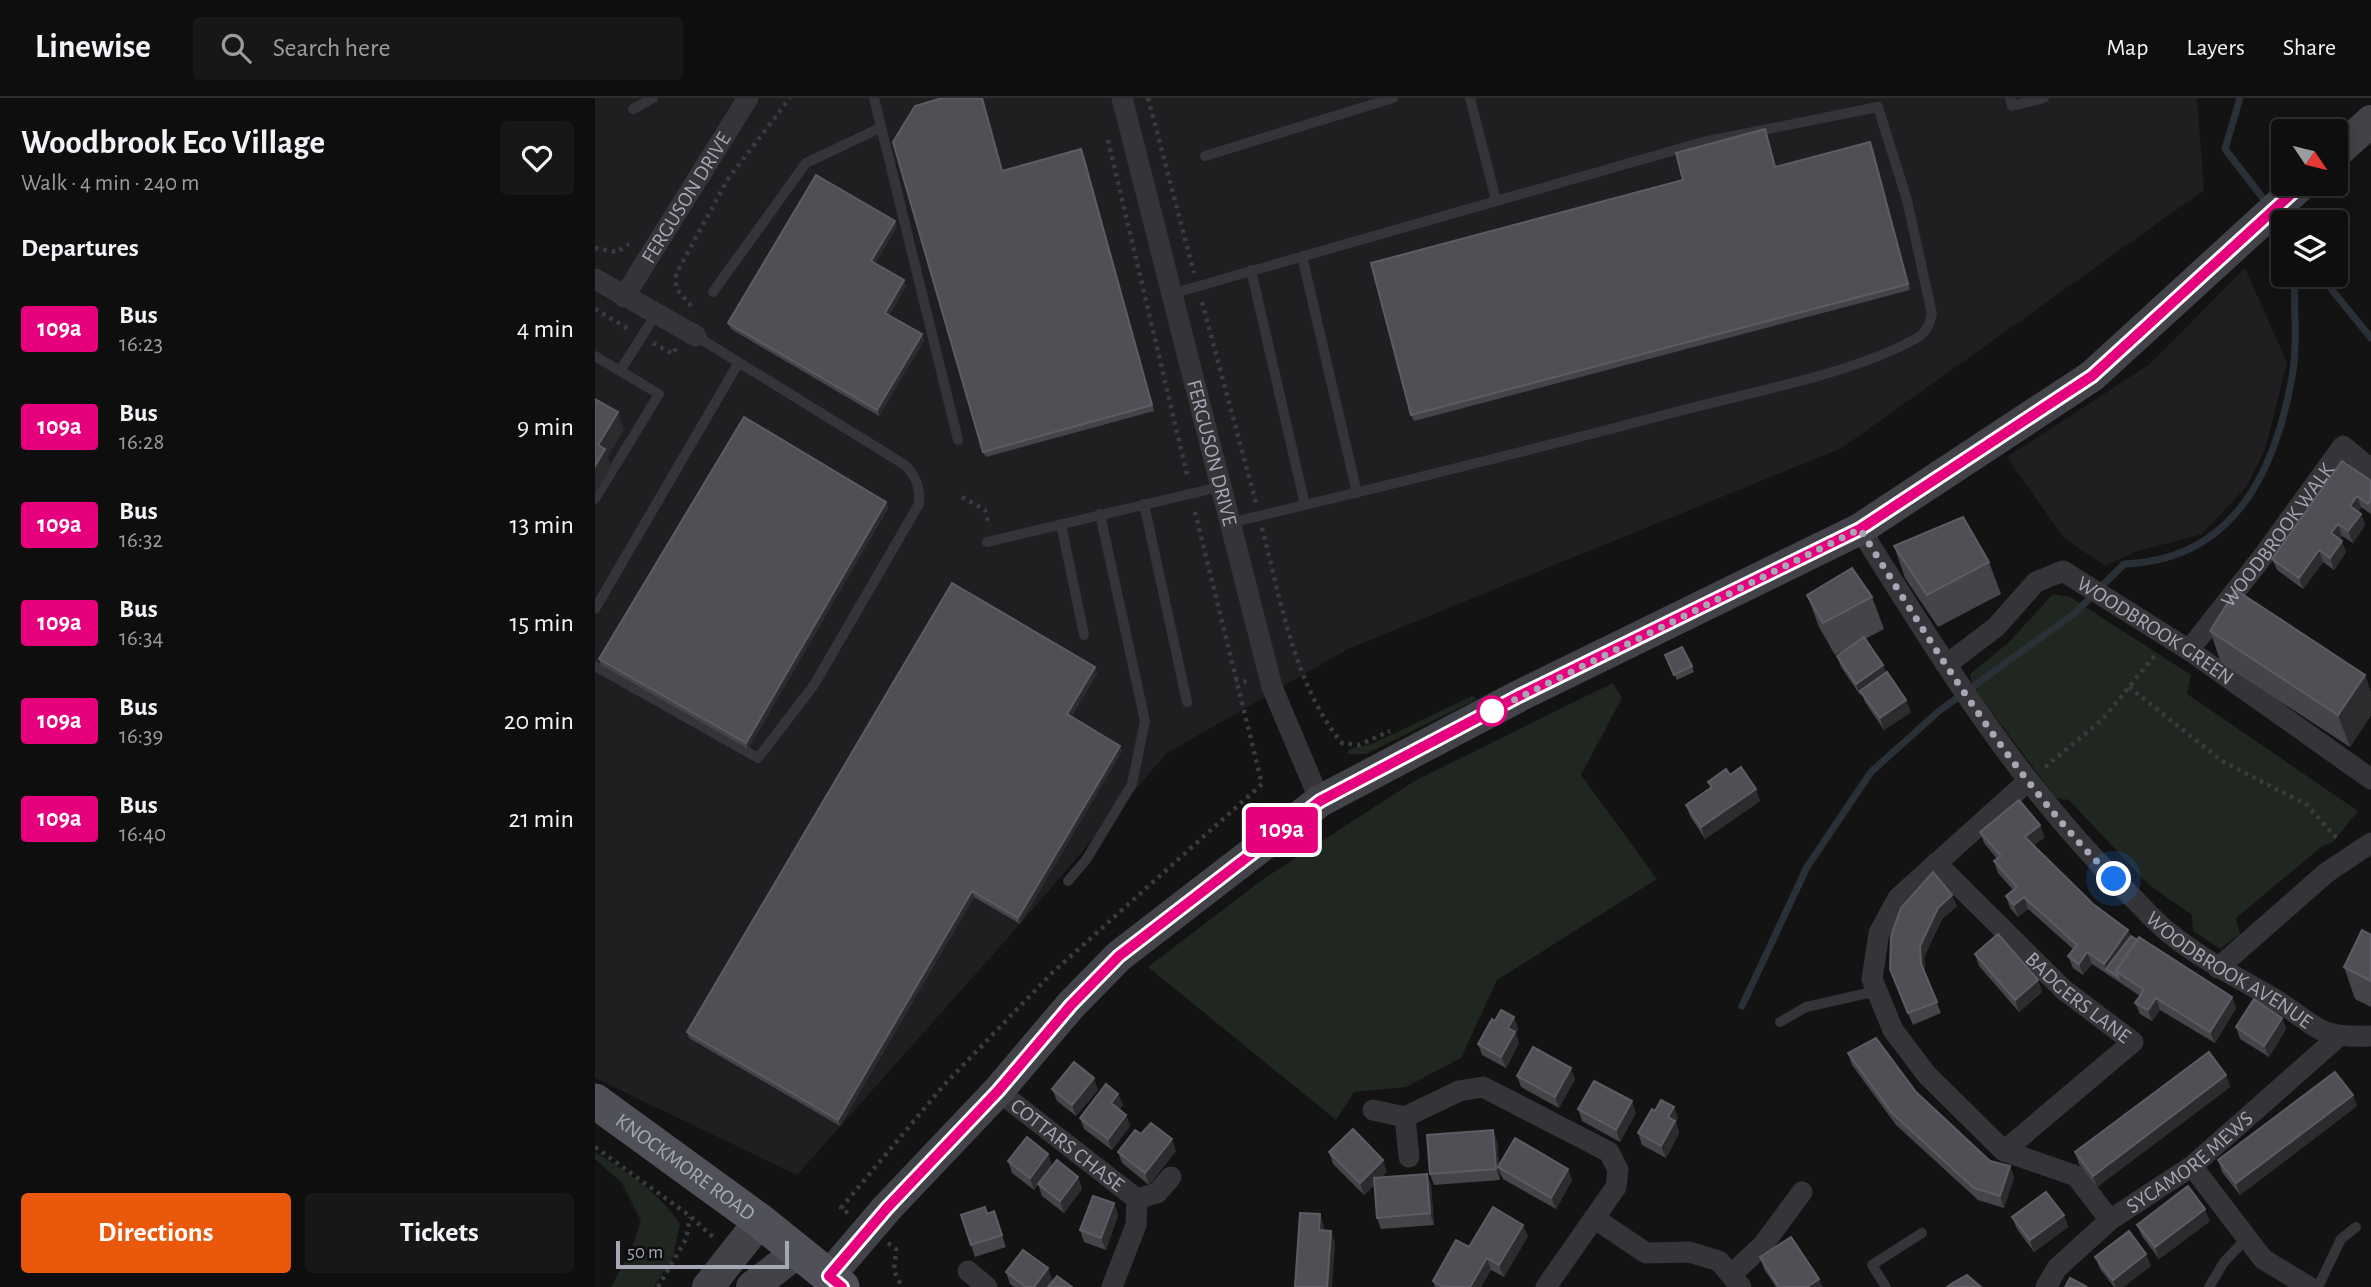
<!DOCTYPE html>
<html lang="en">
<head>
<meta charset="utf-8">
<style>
  body { margin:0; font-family:"Alegreya Sans",sans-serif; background:#171718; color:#f1f3f6; height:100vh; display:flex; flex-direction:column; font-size:26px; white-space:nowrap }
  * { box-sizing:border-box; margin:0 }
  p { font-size:23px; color:#9b9c9e }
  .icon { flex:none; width:38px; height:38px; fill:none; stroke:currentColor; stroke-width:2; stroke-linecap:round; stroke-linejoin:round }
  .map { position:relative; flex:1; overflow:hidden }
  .drawer { display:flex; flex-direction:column; background:#0e0e0f; width:595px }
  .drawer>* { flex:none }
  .badge { padding:0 14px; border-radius:5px; font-size:24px; line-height:46px }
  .needle { width:46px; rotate:125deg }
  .buttons { position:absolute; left:1676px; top:21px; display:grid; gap:14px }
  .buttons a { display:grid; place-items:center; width:77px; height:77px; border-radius:7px; background:#0e0e0f; box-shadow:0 4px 18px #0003,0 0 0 2px #2e2e2f; font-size:35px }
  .scale { position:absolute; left:21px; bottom:18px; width:173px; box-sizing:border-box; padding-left:7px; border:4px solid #a5a8b4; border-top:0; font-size:19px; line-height:24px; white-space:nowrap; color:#a5a8b4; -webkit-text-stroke:5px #0e0e0f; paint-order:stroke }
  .you { position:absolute; width:35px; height:35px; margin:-18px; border:5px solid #fff; border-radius:50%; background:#1a73e8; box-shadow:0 0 0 10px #1a73e833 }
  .map>.badge { position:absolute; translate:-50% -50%; box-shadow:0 0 0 4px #fff }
  h2 { padding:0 21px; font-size:26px; line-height:63px }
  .round { display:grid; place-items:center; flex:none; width:74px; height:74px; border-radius:7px; background:#171718 }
  .head { display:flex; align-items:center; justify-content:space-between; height:119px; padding:0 21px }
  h1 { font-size:33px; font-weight:600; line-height:52px }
  .cta { display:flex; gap:14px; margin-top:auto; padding:14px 21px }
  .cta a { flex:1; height:80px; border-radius:7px; background:#ea580c; color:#fff; font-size:28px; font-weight:600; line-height:80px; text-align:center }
  .cta a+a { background:#171718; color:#f1f3f6 }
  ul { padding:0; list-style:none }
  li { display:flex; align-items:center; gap:21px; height:98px; padding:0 21px }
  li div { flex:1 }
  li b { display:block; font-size:26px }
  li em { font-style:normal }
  li .badge { min-width:77px; font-weight:700; text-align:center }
  header { display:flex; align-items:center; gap:42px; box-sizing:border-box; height:98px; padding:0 35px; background:#0e0e0f; border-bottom:2px solid #2e2e2f }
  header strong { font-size:33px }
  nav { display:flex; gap:38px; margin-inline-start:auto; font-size:24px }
  .search { width:490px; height:63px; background:#171718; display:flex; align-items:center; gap:18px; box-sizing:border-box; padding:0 24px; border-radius:7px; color:#9b9c9e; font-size:26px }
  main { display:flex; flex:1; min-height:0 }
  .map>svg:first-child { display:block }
</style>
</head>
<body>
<header>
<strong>Linewise</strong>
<div class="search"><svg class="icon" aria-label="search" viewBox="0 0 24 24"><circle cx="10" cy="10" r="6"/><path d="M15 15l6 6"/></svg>Search here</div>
<nav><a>Map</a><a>Layers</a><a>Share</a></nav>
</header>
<main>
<section class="drawer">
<div class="head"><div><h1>Woodbrook Eco Village</h1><p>Walk · 4 min · 240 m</p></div><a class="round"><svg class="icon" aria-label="heart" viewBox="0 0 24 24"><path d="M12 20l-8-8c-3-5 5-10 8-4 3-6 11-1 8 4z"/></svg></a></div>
<h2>Departures</h2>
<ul>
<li><span class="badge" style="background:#e6007e;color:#fff">109a</span><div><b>Bus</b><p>16:23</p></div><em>4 min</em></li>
<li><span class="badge" style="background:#e6007e;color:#fff">109a</span><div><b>Bus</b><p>16:28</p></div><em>9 min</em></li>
<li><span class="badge" style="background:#e6007e;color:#fff">109a</span><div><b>Bus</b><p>16:32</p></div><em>13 min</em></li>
<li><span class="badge" style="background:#e6007e;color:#fff">109a</span><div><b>Bus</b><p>16:34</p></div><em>15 min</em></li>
<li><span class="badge" style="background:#e6007e;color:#fff">109a</span><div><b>Bus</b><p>16:39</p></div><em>20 min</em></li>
<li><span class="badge" style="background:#e6007e;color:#fff">109a</span><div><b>Bus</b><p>16:40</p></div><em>21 min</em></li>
</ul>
<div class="cta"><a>Directions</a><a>Tickets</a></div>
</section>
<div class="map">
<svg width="1776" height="1189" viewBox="0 0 1776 1189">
  <rect width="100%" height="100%" fill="#131314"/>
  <path fill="#1f1f21" d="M0,0H1602L1609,92L1247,350L753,551L572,655L425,826L202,1077L0,980Z
    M1650,170L1692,265L1670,352L1651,389L1607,436L1540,454L1510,468L1468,439L1412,359L1555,266Z"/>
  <path fill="#1f2720" d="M1458,496L1475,499L1596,577L1592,596L1763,713L1738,744L1726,749L1641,820L1645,836L1625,851L1598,833L1597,817L1554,787L1474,702L1461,700L1378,589L1375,576L1413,545Z
    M1018,585L1027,600L986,677L1062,781L902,882L866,960L811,989L759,994L741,1022L553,869L667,782L821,682Z
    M877,598L882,601L771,656H752L754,651L777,646Z
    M0,1054C32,1074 64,1094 85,1126L78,1159L59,1189H16L36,1152L46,1123L27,1085L0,1061Z"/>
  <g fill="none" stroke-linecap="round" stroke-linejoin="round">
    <path stroke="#2a3037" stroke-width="7" d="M1645,0L1630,51L1674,108
      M1725,177L1776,240
      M1147,908L1212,769L1276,674L1344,613L1480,515L1529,466C1641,462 1682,370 1698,273C1703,242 1698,208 1700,177"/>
    <path stroke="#3a3b40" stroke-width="4.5" stroke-dasharray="3.5 5" stroke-linecap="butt" d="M553,0L599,175
      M513,42L593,381
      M0,150L22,154L34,146
      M607,204L661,405
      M96,208L81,190V176L133,81L195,0
      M0,211L35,232
      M58,245L78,256L81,250
      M367,399L390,412L394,428
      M667,430C686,502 699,587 747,645L764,647L795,633
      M640,581L656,585
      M1534,589L1627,663L1712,707L1743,742
      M1450,669L1507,622L1561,556
      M0,1049L95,1118L118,1139
      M253,1115L246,1110L349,987L457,875L667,686L599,410
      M293,1145L301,1151L299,1173L307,1189
      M63,1189L91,1141L95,1119"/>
    <path stroke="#343439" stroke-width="10" d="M279,0L363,342
      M875,0L901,102
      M1415,0L1417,8L1449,0
      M38,11L58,0
      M610,58L798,0
      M707,158L762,395
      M656,172L710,407
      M118,194L211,65L285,30
      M576,196L1108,44L1283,9L1312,102L1337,216C1334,227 1331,236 1320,241C1259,275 1161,293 1092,311C940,351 787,389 634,425
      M0,258L64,296L0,401
      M25,273L61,216
      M549,406L592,604
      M466,426L489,537
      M392,444L624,389
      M0,511L144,264
      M0,568L163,660L219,587L324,406C325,389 322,380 310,367L101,238
      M473,783L491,762L537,686L550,623L505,416
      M1185,924L1211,909L1282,893
      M1291,1189L1277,1167L1327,1135
      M1614,1189L1629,1164L1652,1140
      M1723,1189L1746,1141L1761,1129"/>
    <g stroke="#343439" stroke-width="21">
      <path id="s1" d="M527,0L677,589L725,703"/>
      <path d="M0,181L101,238"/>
      <path id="s2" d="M29,199L153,0"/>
      <path id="s3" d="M1265,431C1343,556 1422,685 1528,790C1543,804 1557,821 1573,834C1607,862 1644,880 1681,902C1725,929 1719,940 1776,938"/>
      <path id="s4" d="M1594,552L1669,457L1748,348L1776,371"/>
      <path id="s5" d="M1351,567L1401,529L1441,484L1468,473L1594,552L1776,681"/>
      <path d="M1433,683L1303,800L1284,835L1277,881L1298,932L1332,977L1409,1053L1481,1078L1515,1122"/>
      <path id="s6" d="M1341,765L1469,892L1538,944L1409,1053"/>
      <path d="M1623,870L1731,775L1776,745"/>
      <path id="s7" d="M403,993L542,1101L541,1127L517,1189"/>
      <path d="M778,1012L810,1019L864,993L888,989L1014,1054L1023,1072L1021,1089L951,1189"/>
      <path d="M810,1019L814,1059"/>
      <path d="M1597,1068L1668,1161L1714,1189"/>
      <path d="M542,1101L562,1095L576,1079"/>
      <path d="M999,1120L1051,1155L1094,1154L1124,1163L1146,1189"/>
      <path d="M373,1173L392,1189"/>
      <path d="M1137,1176L1168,1147L1207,1094"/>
      <path id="s8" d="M1451,1189L1462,1170L1515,1122L1597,1068L1743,939"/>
    </g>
    <path stroke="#424349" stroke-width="32" d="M1741,55L1776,23
      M234,1178L292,1110L403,993L476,907L524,858L725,703L924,598L1265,431L1497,278L1707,86
      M113,1189L165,1123
      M157,1189L204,1153"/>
    <path stroke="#505158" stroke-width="35" id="s9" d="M0,1003L165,1123L247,1189"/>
  </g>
  <path fill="#444449" d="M1170,31L1180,69L1278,50L1315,192L819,323L816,317L1088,82Z
    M489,57L559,313L391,359L388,354L408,73Z
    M302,129L280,165L311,188L294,217L327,236L329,242L284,318L136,231L133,225Z
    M1776,383V416L1766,409L1763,414L1766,416L1770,427L1758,445L1747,438L1745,441L1751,454L1739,472L1728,464L1708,491L1682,472L1677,461Z
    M291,404L293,410L153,651L6,567L4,561Z
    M1299,448L1394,464L1406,496L1343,529L1310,480Z
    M1212,497L1277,499L1289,531L1270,541L1288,567L1291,575L1316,614L1289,632L1270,604L1267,596L1265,597L1246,569L1242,558L1253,550L1240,557L1224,529Z
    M1615,533L1770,577L1776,595V617L1755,649L1626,565Z
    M1070,557L1097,568L1099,574L1082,582Z
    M500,569L502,575L476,619L527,653L425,826L379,799L245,1028L94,940L92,934Z
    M1135,677L1161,691L1165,703L1110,741L1095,718L1091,707L1116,690L1113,684Z
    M1385,734L1450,739L1439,747L1498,806L1533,832L1536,838L1637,899L1641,910L1620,945L1565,912L1557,923L1545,916L1540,905L1545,898L1497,866L1488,877L1478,870L1473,858L1478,851L1433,811L1423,819L1415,810L1411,798L1418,792L1403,775L1399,763L1402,761L1389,745Z
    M1362,808L1347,821L1329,859L1330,875L1346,915L1318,927L1299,882L1296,838Z
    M1776,837V909L1760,901L1749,869Z
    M1380,856L1443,882L1447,894L1424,914L1384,868Z
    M919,919L923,931L921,936L924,945L911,970L887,957L883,946L900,923Z
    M1687,920L1691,931L1674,959L1645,941L1641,929Z
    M1253,955L1321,994L1395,1063L1415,1068L1419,1080L1409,1110L1383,1102L1301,1027L1257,967Z
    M1631,977L1635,989L1502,1089L1484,1066L1480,1054Z
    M922,978L980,981L964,1010L926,989Z
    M457,991L503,992L481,1018L462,1003Z
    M523,996L528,1007L524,1012L531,1017L535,1028L517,1052L489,1031L485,1020Z
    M1762,1008L1645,1097L1627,1074L1623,1062Z
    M1079,1009L1083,1020L1081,1025L1084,1035L1071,1060L1047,1047L1043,1035L1060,1013Z
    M983,1011L1041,1015L1025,1044L987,1023Z
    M546,1036L581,1053L554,1087L527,1065L523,1054Z
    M902,1043L904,1069L973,1071L977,1082L961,1111L908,1081L904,1072L905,1082L839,1087L835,1076Z
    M734,1054L792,1074L786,1079L832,1076L836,1087L839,1127L786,1131L782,1120L779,1087L769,1097L738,1066Z
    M453,1056L457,1068L483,1079L487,1091L469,1115L447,1098L443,1086L439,1092L417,1075L413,1063Z
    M519,1105L523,1117L511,1152L489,1144L485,1132Z
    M399,1113L411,1149L380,1159L376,1147L392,1116Z
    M1469,1117L1473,1129L1439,1154L1422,1131L1417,1119Z
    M1615,1123L1564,1161L1547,1138L1542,1127Z
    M933,1138L909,1179L896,1172L886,1189H840L838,1183L874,1149Z
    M1165,1159L1224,1181L1227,1189H1181L1169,1171Z
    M1500,1159L1556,1168L1528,1189H1519L1505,1171Z
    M453,1170L457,1182L452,1189H420L415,1186L411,1174Z"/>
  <path fill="#2c2c2f" d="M300,123L302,129L278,169L276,163Z
    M309,182L311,188L292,221L290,215Z
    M327,236L329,242L284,318L282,312Z
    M23,314L29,332L13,358L16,368L0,396V368L3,347Z
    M1762,398L1766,409L1759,419L1755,408Z
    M291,404L293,410L153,651L151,645Z
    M1766,416L1770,427L1758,445L1753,433Z
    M1743,426L1747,438L1741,446L1736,435Z
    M1747,443L1751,454L1739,472L1735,460Z
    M1724,452L1728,464L1708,491L1704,480Z
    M1288,567L1292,579L1265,593L1267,596L1265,597L1261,586Z
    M500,569L502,575L474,622L472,616Z
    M1770,577L1776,595V617L1755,649L1743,617Z
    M1311,602L1316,614L1289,632L1285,620Z
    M525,648L527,653L425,826L423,820Z
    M1161,691L1165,703L1110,741L1106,729Z
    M1445,727L1450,739L1435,750L1430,739Z
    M377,793L379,799L245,1028L243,1022Z
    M1357,797L1362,808L1347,821L1329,859L1330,877L1326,866L1325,848L1343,810Z
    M1429,799L1433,811L1423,819L1419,807Z
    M1533,832L1538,844L1511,871L1509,866Z
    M1492,854L1497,866L1488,877L1484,866Z
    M1443,882L1447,894L1424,914L1420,902Z
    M1637,899L1641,910L1620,945L1615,934Z
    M1561,900L1565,912L1557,923L1553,912Z
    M919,919L923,931L921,936L924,945L911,970L906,959L913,930Z
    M1687,920L1691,931L1674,959L1669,948Z
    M976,970L980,981L964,1010L960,999Z
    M1631,977L1635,989L1502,1089L1498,1078Z
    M499,980L503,992L481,1018L477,1007Z
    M523,996L528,1007L520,1017L516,1005Z
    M1758,997L1762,1008L1645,1097L1641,1085Z
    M1037,1003L1041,1015L1025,1044L1021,1032Z
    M1079,1009L1083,1020L1081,1025L1084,1035L1071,1060L1066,1048L1073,1019Z
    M531,1017L535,1028L517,1052L513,1041Z
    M898,1032L902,1043L905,1082L901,1071Z
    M577,1041L581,1053L554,1087L550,1075Z
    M453,1056L457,1068L439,1092L435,1080Z
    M788,1062L792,1074L769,1097L765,1085Z
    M1415,1068L1419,1080L1409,1110L1405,1098Z
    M973,1071L977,1082L961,1111L956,1100Z
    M832,1076L836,1087L839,1127L835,1115Z
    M483,1079L487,1091L469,1115L465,1103Z
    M519,1105L523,1117L511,1152L506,1140Z
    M1610,1111L1615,1123L1564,1161L1560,1149Z
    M725,1116L729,1128L728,1144L724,1132Z
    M1469,1117L1473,1129L1439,1154L1435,1142Z
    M928,1127L933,1138L909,1179L904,1167Z
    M736,1133L740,1145L737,1189H732Z
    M1551,1156L1556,1168L1528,1189H1521L1518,1182Z
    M892,1160L896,1172L886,1189H875Z
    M453,1170L457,1182L452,1189H439Z
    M1224,1181L1227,1189H1212Z"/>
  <path fill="#4f4f55" stroke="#5c5d64" stroke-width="2" d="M347,0H387L407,73L486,51L557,307L388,354L298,44L320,8Z
    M1170,31L1180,69L1275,44L1313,186L816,317L776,165L1088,82L1081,55Z
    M221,77L300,123L276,163L309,182L290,215L327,236L282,312L133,225Z
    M0,301L23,314L3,347L10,351L0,368Z
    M149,319L291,404L151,645L4,561Z
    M1747,363L1776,383V402L1773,406L1762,398L1755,408L1766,416L1753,433L1743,426L1736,435L1747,443L1735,460L1724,452L1704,480L1677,461Z
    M1368,419L1394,464L1332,497L1299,448Z
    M1257,470L1277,499L1228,525L1212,497Z
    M357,485L500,569L472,616L525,648L423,820L377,793L243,1022L92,934Z
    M1641,492L1770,577L1743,617L1615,533Z
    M1269,539L1288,567L1261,586L1242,558Z
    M1087,549L1097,568L1079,577L1070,557Z
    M1292,574L1311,602L1285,620L1265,593Z
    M1146,669L1161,691L1106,729L1091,707L1117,689L1113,684L1131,671L1135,677Z
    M1424,702L1445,727L1430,739L1498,806L1533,832L1509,866L1492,854L1484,866L1473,858L1482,847L1429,799L1419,807L1411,798L1422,789L1399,763L1406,758L1385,734Z
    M1338,774L1357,797L1343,810L1325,848L1326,866L1342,904L1313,915L1295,871L1296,838L1306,810Z
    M1767,832L1776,837V883L1749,869Z
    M1403,836L1443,882L1420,902L1380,856Z
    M1536,838L1542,842L1521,873L1523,879L1511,871Z
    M1544,839L1637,899L1615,934L1561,900L1553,912L1540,905L1549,892L1521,873Z
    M1659,901L1687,920L1669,948L1641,929Z
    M906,912L919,919L913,930L920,934L906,959L883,946L897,921L900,923Z
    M1281,940L1321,994L1395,1063L1415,1068L1405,1098L1379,1090L1297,1015L1253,955Z
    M938,949L976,970L960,999L922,978Z
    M1614,954L1631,977L1498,1078L1480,1054Z
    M479,964L499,980L477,1007L457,991Z
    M1740,974L1758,997L1641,1085L1623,1062Z
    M999,983L1037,1003L1021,1032L983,1011Z
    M511,986L523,996L516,1005L531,1017L513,1041L485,1020Z
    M1066,1002L1079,1009L1073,1019L1080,1023L1066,1048L1043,1035L1057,1011L1060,1013Z
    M556,1025L577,1041L550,1075L523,1054L540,1032L546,1036Z
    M758,1031L788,1062L765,1085L734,1054Z
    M898,1032L901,1071L835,1076L832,1037Z
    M432,1039L453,1056L435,1080L413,1063Z
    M920,1040L973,1071L956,1100L903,1069Z
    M462,1062L483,1079L465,1103L443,1086Z
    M832,1076L835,1115L782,1120L779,1080Z
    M1593,1088L1610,1111L1560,1149L1542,1127Z
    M1451,1094L1469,1117L1435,1142L1417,1119Z
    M498,1098L519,1105L506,1140L485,1132Z
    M390,1109L392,1116L399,1113L407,1137L376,1147L366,1117Z
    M898,1109L928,1127L904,1167L892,1160L875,1189H848L838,1183L861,1142L874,1149Z
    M705,1115L725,1116L724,1132L736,1133L732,1189H700Z
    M1534,1133L1551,1156L1518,1182L1500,1159Z
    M1196,1139L1224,1181L1212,1189H1184L1165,1159Z
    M428,1152L453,1170L439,1189H431L411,1174Z
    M1372,1177L1386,1189H1352L1356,1186Z
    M462,1178L477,1189H453Z
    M1475,1180L1492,1189H1470Z"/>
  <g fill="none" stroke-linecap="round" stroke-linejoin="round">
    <defs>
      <path id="line" d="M247,1189L234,1178L292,1110L403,993L476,907L524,858L725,703L924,598L1265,431L1497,278L1707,86"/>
    </defs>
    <use href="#line" stroke="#fff" stroke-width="16"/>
    <use href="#line" stroke="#e6007e" stroke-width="10"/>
    <path stroke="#a5a8b4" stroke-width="7" stroke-dasharray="0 12.6" d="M897,613L1265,431C1341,552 1416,679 1519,781"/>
  </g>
  <circle fill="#fff" stroke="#e6007e" stroke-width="3.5" cx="897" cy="613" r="14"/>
  <g text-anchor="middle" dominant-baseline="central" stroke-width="7" stroke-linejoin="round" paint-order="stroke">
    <g font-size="21" fill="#a5a8b4" stroke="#0e0e0f">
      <text stroke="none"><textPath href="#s2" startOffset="117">FERGUSON DRIVE</textPath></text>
      <text stroke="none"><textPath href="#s1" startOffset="366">FERGUSON DRIVE</textPath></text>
      <text stroke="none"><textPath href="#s4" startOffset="145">WOODBROOK WALK</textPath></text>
      <text stroke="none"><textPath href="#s5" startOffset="262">WOODBROOK GREEN</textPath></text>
      <text stroke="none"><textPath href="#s3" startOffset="581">WOODBROOK AVENUE</textPath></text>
      <text stroke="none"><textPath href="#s6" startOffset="196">BADGERS LANE</textPath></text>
      <text stroke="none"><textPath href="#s7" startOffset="88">COTTARS CHASE</textPath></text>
      <text stroke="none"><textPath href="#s8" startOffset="192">SYCAMORE MEWS</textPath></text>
      <text stroke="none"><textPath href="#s9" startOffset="112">KNOCKMORE ROAD</textPath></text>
    </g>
  </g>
</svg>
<div class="buttons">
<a><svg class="needle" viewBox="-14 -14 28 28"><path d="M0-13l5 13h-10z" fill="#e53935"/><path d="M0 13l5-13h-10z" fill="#9b9c9e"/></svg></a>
<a><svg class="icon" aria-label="layers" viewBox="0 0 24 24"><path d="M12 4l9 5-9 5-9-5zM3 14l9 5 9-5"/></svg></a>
</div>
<div class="scale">50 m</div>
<div class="you" style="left:1519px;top:781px"></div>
<b class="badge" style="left:687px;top:732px;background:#e6007e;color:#fff">109a</b>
</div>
</main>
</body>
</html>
